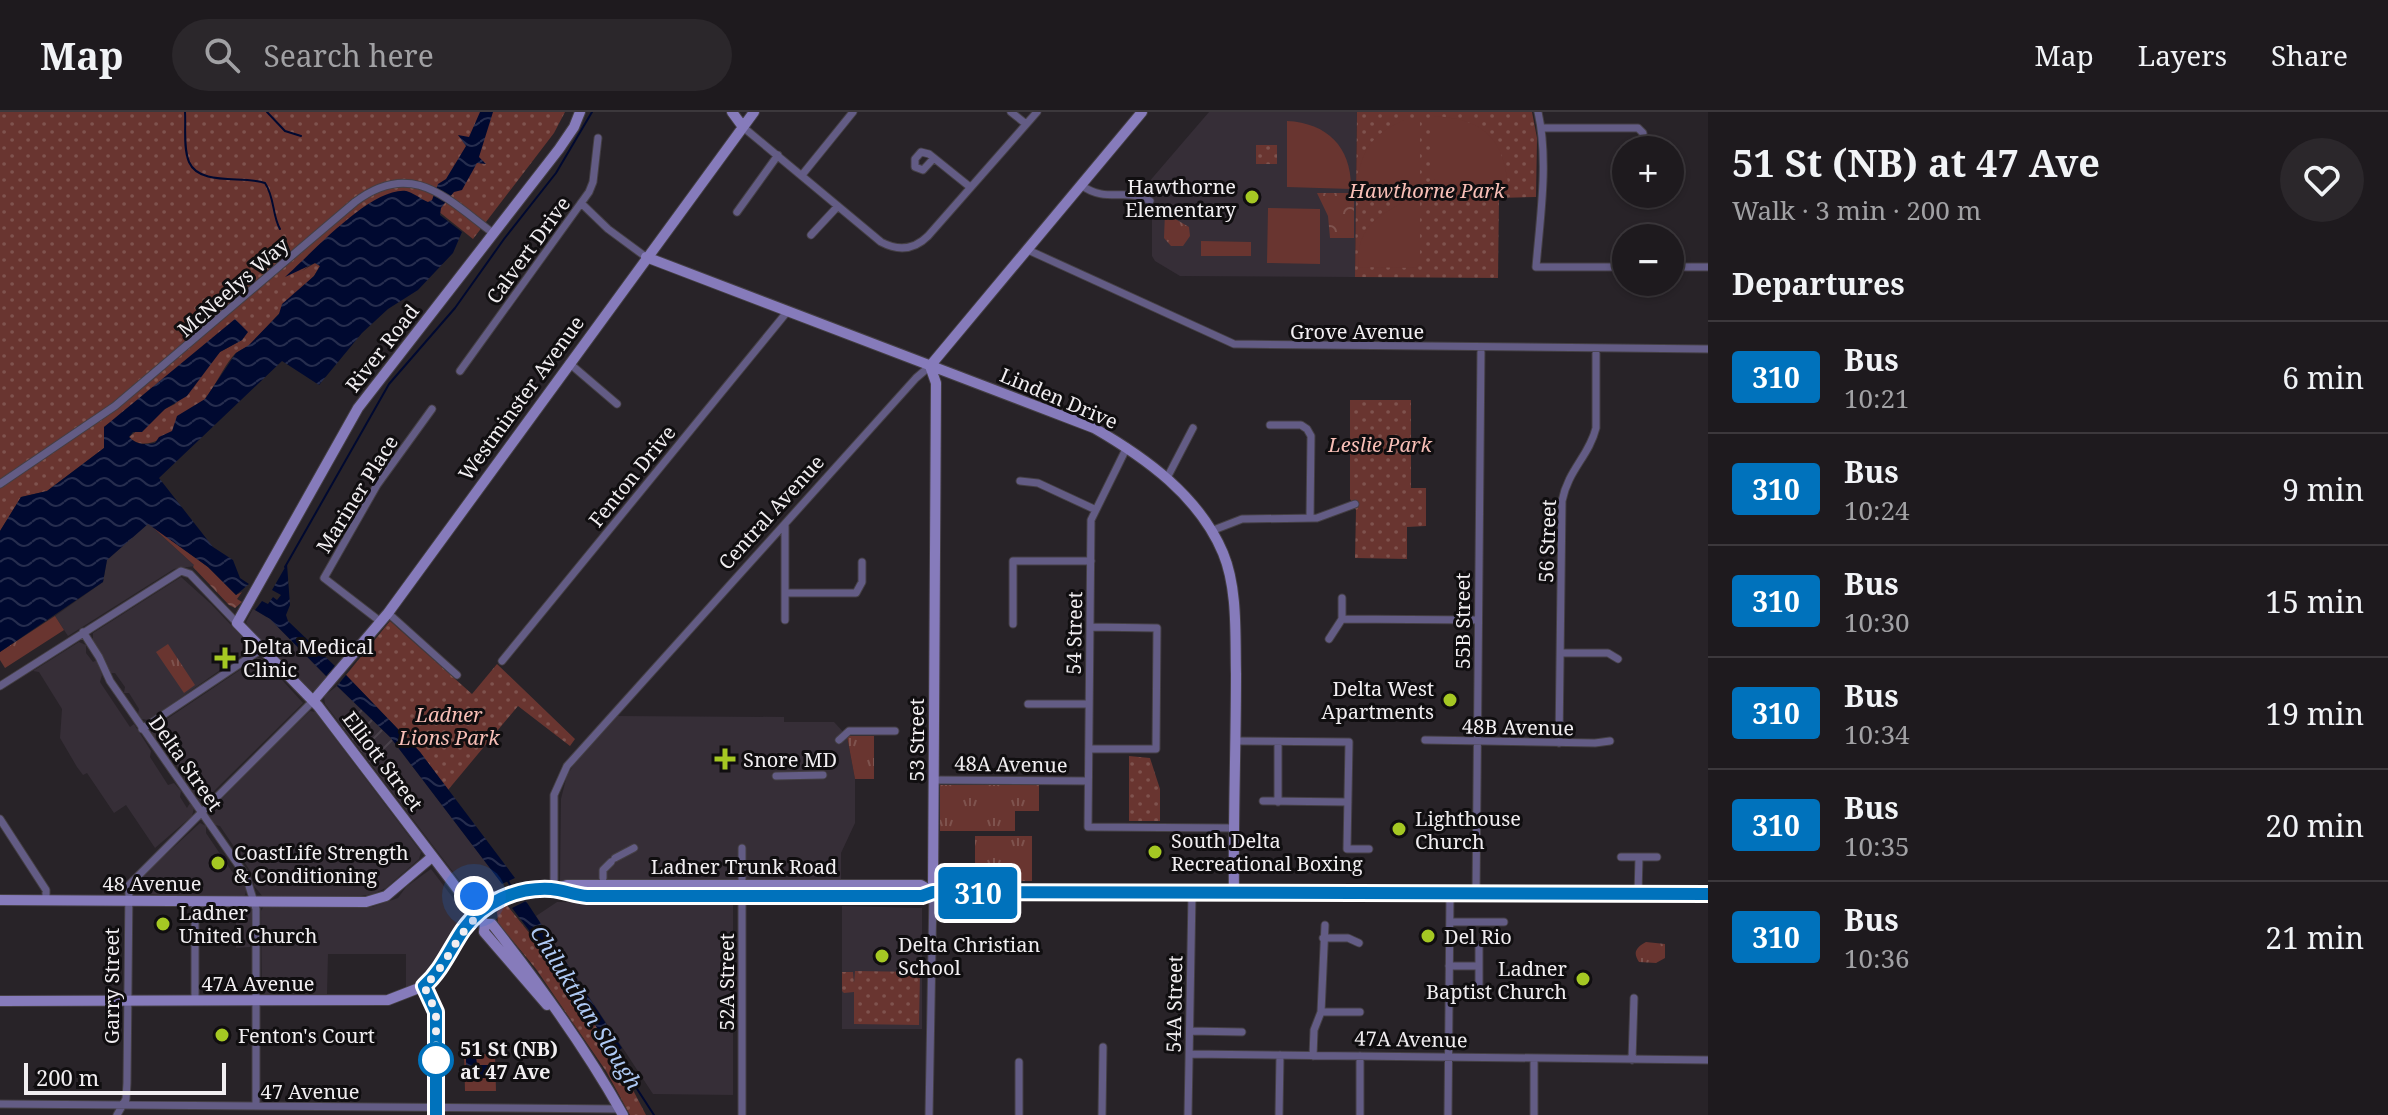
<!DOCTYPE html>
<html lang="en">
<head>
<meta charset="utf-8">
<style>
  body { margin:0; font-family:"Noto Serif",serif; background:#2b272b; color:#f1f3f6; height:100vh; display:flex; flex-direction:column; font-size:30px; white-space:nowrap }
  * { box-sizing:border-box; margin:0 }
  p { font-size:26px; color:#a1a1a4 }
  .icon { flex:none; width:44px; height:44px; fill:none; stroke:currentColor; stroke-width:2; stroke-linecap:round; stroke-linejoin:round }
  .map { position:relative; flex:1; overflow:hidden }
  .side { display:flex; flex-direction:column; background:#1e1a1e; width:680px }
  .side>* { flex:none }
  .badge { padding:0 16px; border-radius:6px; font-size:28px; line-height:52px }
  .buttons { position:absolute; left:1612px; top:24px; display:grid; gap:16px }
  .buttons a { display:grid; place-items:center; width:72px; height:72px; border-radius:50%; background:#1e1a1e; box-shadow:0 2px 6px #0004,0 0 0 2px #3c383c; font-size:40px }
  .scale { position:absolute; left:24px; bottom:20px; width:202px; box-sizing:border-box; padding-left:8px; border:4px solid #f1eef1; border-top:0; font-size:22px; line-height:28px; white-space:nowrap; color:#f1eef1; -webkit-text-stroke:6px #100e10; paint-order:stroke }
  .you { position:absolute; width:40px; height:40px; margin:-20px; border:6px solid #fff; border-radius:50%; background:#1a73e8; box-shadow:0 0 0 12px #1a73e833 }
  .map>.badge { position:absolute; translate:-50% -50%; box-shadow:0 0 0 4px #fff }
  h2 { padding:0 24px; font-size:30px; line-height:72px }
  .round { display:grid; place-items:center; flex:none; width:84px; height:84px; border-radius:42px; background:#2b272b }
  .overview { display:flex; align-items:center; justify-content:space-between; height:136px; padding:0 24px }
  h1 { font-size:38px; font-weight:700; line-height:60px }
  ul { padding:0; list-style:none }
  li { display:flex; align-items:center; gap:24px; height:112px; padding:0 24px; border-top:2px solid #3c383c }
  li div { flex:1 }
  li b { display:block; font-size:30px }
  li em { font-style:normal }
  li .badge { min-width:88px; font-weight:700; text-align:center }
  header { display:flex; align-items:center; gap:48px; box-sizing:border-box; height:112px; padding:0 40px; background:#1e1a1e; border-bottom:2px solid #3c383c }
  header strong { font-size:38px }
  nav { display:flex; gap:44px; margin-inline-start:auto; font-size:28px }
  .search { width:560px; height:72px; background:#2b272b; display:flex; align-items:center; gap:20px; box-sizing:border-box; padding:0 28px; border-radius:44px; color:#a1a1a4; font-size:30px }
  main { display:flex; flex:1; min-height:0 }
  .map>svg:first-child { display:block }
</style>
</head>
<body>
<header>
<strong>Map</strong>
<div class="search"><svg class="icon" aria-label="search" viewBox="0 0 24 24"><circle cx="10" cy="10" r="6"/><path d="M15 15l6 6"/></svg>Search here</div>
<nav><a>Map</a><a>Layers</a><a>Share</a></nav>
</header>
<main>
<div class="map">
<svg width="1708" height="1003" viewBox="0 0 1708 1003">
  <defs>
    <pattern id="industrial-furrows" width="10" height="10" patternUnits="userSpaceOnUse" patternTransform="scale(2)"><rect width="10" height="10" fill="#362e37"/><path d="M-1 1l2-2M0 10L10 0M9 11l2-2" fill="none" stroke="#4a424b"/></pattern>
    <pattern id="grass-tufts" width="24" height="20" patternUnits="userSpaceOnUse" patternTransform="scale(2)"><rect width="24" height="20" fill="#693530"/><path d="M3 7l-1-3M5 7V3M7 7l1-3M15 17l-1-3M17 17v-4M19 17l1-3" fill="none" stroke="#7f534e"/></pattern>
    <pattern id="forest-crowns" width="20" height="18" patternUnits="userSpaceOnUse" patternTransform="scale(2)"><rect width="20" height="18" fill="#693530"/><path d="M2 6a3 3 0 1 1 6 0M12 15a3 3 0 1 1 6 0" fill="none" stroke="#7f534e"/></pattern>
    <pattern id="park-dots" width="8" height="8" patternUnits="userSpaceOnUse" patternTransform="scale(2)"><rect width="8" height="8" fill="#693530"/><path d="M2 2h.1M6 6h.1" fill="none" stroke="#7f534e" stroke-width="1.8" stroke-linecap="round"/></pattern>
    <pattern id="water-waves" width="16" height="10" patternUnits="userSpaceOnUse" patternTransform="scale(2)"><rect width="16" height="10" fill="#000930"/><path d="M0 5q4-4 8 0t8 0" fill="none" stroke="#262d4e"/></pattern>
  </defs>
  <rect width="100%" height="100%" fill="#282328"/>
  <path fill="#362e37" d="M1209,0H1357L1355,165L1180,164L1155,149L1152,144V92L1142,78Z
    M148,411L195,454L174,457L68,524L55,504L103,470L107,448Z
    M181,465L211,492L248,531L250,537L149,608L142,607L138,602L139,597L129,581H124L125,575L115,561H110L93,528V521Z
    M253,497L270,507L327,565L317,578L311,579L249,516L246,510Z
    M79,530L86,533V541L93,550L97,548L102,563L100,570L130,615L134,612L151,639L150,645L168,673L174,671L181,679L180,685L187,696L190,691L194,696L192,704L155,736L126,693L114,701L87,661L83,663L77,655L60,626L62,597L39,560L33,559Z
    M258,546L263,547L303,591L213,680L208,689H200L184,670V664L158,625L155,628L152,624V617Z
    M337,574L390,625L504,774L499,779L487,782L466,777L325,592L324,584Z
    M310,599L315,600L421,740L419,747L386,776L373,782L349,786L274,784L264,786L254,774L253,763L220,714L215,713L209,703V700L250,657Z
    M617,604L784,605V610H834L847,624L855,667V711L841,741V767L560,769L561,687L567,663L579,645Z
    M200,711L206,714V721L239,770L242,768L247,776L245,783L241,786L196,785L141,782L137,780L135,774L139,767Z
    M431,757L466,803L447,826L438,849L420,868L406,877V842H328L327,882L262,883L261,799L264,794L372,795L398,786L406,775Z
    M557,790L733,791V983L653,982L536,804Z
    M246,793L252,799L250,835L236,836V795Z
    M842,794L922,796V917H842Z"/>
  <path fill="url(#industrial-furrows)" d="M361,597L394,630L369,650L341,613Z"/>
  <path fill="url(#grass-tufts)" d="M1165,101L1189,115L1190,124L1183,134H1171L1164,126Z
    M55,504L64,518L5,556L0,548V540Z
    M168,532L195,573L184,581L156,540Z
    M847,624H874V667H855Z
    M940,673H1039V699H1015V719H940Z
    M975,724H1032V769H975Z
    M1646,830L1665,832V846L1656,851L1639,850C1632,840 1637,835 1646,830Z"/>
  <path fill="url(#forest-crowns)" d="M1317,81H1354V126H1330L1328,104Z
    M148,411L208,455L236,483L242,480L237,487L242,490L235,496L229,493L193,455L194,453Z"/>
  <path fill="url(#park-dots)" d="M0,0H565L554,21L473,127L428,91L406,79L302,159L315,151L320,154L314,164L249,234C243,237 237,239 233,244C222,257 216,273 205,287C190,305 151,348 129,325L165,297L175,292L220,240L242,228L247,220L104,315V336L47,379L21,385L0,419Z
    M1357,0H1532L1537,26L1536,85L1499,86L1498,166L1355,165Z
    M1256,33H1277V52H1256Z
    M1350,288H1411V376H1426V414L1407,415V447L1355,446L1356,398L1350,387Z
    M390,509L472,582L497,552L575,627L570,634L518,594L448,678L420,640L346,563Z
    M1129,644L1150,646L1160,677V709H1129Z
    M506,792L559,858L610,934L646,1003H630L606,959L536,857L498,811L497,800Z
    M855,859L920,860L919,913L854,912V880L844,881L842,879V860H853L854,871Z"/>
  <path fill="#693530" d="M1434,4C1481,7 1502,23 1508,71H1438L1434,67Z
    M1404,8H1420V75L1416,79H1357C1359,41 1369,24 1404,8Z
    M1287,9C1328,11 1352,36 1351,77L1287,75Z
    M1403,90H1420V152L1415,156L1358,155C1358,116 1372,108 1403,90Z
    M1268,96L1320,97V152L1267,151Z
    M1201,129L1251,130V144H1201Z
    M464,942H495L496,979H465Z"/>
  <path fill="url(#water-waves)" d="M480,0H493L479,45L486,52L477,51L462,78L454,80L441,96L440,103L462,120L453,141L418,178L388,197L362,221L319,273L282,249L159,366L213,435L233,448L240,466L249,472L236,483L208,455L148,412L107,448L103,470L0,540V419L21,385L47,379L104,336V315L235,207L248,220L242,228L220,240L187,284L165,297L142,320H133L129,325C137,333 144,333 155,331L159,325L172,319L177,304L205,287L236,241L249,233L279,202L282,192L314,164L320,154L315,151L285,165C311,142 371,75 406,79C412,80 421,87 428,90L432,88L438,72L446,67L466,34L458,23L469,25Z
    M287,452L290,493L286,503L288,509L336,555L327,565L270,507L255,498L262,489L268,492L273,485L277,488L281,483L272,478Z
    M346,563L420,640L515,766L502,772L390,625L337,574Z
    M526,789L622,936L614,942L559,858L512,796Z
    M466,944H476L477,953H491V966H466Z"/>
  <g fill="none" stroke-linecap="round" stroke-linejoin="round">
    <path stroke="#000930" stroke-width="2" d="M185,0C186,15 183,36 189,50C200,75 244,63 265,71C275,86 272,103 280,117
      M267,0L285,19L301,24
      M285,455L389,272L455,196L504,127L556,61L592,0
      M507,767L513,779
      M617,938L630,966L654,1003"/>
    <defs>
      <path id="street" d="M1011,0L1026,12
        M1538,0C1549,48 1540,107 1536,155H1626
        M743,15L881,130C898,139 914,138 928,124L1037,0
        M1542,16H1638L1643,21V38
        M934,46L923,58L915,55V47L921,40L929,42L970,75
        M802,63L853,0
        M1081,73C1106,92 1129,75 1150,89
        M581,91L608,117L646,145
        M737,100L778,43
        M811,123L838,94
        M1028,138L1234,232L1708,237
        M1670,155H1708
        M569,251L617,292
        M460,259L589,80L593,70L598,26
        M1270,313H1301L1307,317L1311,324L1310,406
        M1127,335L1091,408L1088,715L1234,716
        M1168,364L1193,316
        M1020,369L1038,371L1094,397
        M0,372L115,294L355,90C412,47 446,86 493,121
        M785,412V508
        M1211,419L1242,407L1317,406L1355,392
        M785,481H856L862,470V450
        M388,501L457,563
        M1342,507L1478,508
        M381,510L324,466L377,373L432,297
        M1013,512V449H1091
        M83,520L99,545L110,569L246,764L256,797V994
        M1329,527L1342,507V486
        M1561,541H1608L1618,547
        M502,549L787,200
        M0,574L181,459L190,462L237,511
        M1028,592H1089
        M142,617L262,537
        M839,628L849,619H895
        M1425,628L1595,631L1610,629
        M1236,629L1349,630L1347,737H1369
        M1278,630V690
        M1559,631L1562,389C1568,358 1589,344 1596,316V236
        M1089,637H1156L1157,516L1090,515
        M776,664L823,663
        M933,668L1088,669
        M1263,689L1348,690
        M0,707L46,778V789
        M1621,745H1657
        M615,746L634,736
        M603,766V758L611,750
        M554,777V683L567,654L916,266L930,254
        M1476,783L1481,236
        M1638,783L1639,745
        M195,789V889
        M1450,810H1504
        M1323,826H1348L1359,831
        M1479,835V873
        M1449,854H1479
        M424,874L436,903V1003
        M1321,900H1360
        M1190,919L1242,920
        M1189,942L1708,948
        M1313,944L1314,918L1321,900L1325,813
        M1632,948L1634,886
        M0,992L620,997
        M117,1003L126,987L127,971L129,773L313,589
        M742,1003V736
        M929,1003L933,780
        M1019,1003V950
        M1102,1003L1103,935
        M1188,1003L1192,782
        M1279,1003L1280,943
        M1360,1003V944
        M1448,1003L1450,782
        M1534,1003V948"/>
      <path id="secondary" d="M580,0L574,15L559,37L358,296L237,511L318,594L478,804L485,812H492C540,873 585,935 623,1003
        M732,0L743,15
        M646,145L1094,316C1146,346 1199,384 1223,441C1238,477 1235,524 1236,562C1236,635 1233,709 1234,782
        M930,254L936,271L933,780
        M930,254L1142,0
        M313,589L388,501L754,0
        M554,777L566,782L587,784H922L933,780H944L1708,782
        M461,782L500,785
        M0,788L366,790L386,784L432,745
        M485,812L484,820L547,893
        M0,889L388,888L424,874L438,859L465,816L495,789L521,779L554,777L567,773H921L933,780"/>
    </defs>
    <use href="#street" stroke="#443f44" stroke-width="9"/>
    <use href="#secondary" stroke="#443f44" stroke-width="12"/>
    <use href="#street" stroke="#635c85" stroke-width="7"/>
    <use href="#secondary" stroke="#867bbb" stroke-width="10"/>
  </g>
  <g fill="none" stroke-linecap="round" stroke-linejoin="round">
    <defs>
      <path id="line" d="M436,1003V900L424,874C442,858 450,837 463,818C483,790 517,775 551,777C563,778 575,783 587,784H922L933,780L1708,782"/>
    </defs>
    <use href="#line" stroke="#fff" stroke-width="18"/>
    <use href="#line" stroke="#0072bc" stroke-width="12"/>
    <path stroke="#f1eef1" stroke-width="8" stroke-dasharray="0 14.4" d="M436,948V900L424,874C447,854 455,824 478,804L461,782L474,784"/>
  </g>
  <g fill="#a5c823" stroke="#100e10" stroke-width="3">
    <circle cx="1252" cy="85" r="8"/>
    <path d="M221 534h8v8h8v8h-8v8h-8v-8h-8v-8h8z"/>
    <circle cx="1450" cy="588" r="8"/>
    <path d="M721 635h8v8h8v8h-8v8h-8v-8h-8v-8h8z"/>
    <circle cx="1399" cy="717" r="8"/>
    <circle cx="1155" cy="740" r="8"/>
    <circle cx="218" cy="751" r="8"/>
    <circle cx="163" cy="812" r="8"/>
    <circle cx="1428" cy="824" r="8"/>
    <circle cx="882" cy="844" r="8"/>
    <circle cx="1583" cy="867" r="8"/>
    <circle cx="222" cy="923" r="8"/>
  </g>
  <circle fill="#fff" stroke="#0072bc" stroke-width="4" cx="436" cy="948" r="16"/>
  <g text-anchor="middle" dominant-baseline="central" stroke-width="6" stroke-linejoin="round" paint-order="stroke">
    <g font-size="20" fill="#f1eef1" stroke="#100e10" text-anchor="start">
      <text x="1236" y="74" text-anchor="end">Hawthorne<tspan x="1236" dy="23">Elementary</tspan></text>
      <text x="243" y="534">Delta Medical<tspan x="243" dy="23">Clinic</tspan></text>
      <text x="1434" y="576" text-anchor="end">Delta West<tspan x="1434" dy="23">Apartments</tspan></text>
      <text x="743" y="647">Snore MD</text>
      <text x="1415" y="706">Lighthouse<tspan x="1415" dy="23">Church</tspan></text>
      <text x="1171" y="728">South Delta<tspan x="1171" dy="23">Recreational Boxing</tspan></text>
      <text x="234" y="740">CoastLife Strength<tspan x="234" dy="23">&amp; Conditioning</tspan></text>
      <text x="179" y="800">Ladner<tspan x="179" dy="23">United Church</tspan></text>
      <text x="1444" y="824">Del Rio</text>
      <text x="898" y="832">Delta Christian<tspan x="898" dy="23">School</tspan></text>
      <text x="1567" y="856" text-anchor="end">Ladner<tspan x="1567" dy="23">Baptist Church</tspan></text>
      <text x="238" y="923">Fenton's Court</text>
    </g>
    <g font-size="20" font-style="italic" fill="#f8bfb7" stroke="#100e10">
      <text x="1427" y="78">Hawthorne Park</text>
      <text x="1380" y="332">Leslie Park</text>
      <text x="449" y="602">Ladner<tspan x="449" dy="23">Lions Park</tspan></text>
    </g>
    <g font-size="20" fill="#f1eef1" stroke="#100e10">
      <text transform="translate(528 138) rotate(-54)">Calvert Drive</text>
      <text transform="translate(233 175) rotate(-41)">McNeelys Way</text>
      <text x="1357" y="219">Grove Avenue</text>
      <text transform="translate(382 236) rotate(-52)">River Road</text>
      <text transform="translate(521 286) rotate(-54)">Westminster Avenue</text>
      <text transform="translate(1059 286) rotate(23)">Linden Drive</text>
      <text transform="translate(632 364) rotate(-51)">Fenton Drive</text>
      <text transform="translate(357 382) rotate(-58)">Mariner Place</text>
      <text transform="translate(771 400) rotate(-48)">Central Avenue</text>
      <text transform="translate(1547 429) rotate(-88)">56 Street</text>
      <text transform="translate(1462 509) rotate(-90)">55B Street</text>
      <text transform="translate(1074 521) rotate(-89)">54 Street</text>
      <text transform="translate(1518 615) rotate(1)">48B Avenue</text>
      <text transform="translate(916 628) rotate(-90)">53 Street</text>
      <text transform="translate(383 649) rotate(53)">Elliott Street</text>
      <text transform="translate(186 651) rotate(55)">Delta Street</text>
      <text transform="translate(1011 652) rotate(1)">48A Avenue</text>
      <text x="744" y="754">Ladner Trunk Road</text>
      <text x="152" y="771">48 Avenue</text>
      <text transform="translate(726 870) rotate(-90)">52A Street</text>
      <text x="258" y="871">47A Avenue</text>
      <text transform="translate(111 874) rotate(-90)">Garry Street</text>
      <text transform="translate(1174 892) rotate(-89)">54A Street</text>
      <text transform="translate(1411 927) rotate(1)">47A Avenue</text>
      <text x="310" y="979">47 Avenue</text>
    </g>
    <g font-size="20" font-weight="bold" fill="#f1eef1" stroke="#100e10" text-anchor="start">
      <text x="460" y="936">51 St (NB)<tspan x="460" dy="23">at 47 Ave</tspan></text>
    </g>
    <g font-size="22" font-style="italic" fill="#aec9f4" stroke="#100e10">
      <text transform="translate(587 895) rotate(58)">Chilukthan Slough</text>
    </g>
  </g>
</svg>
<div class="buttons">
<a>+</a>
<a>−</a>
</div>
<div class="scale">200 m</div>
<div class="you" style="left:474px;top:784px"></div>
<b class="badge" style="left:978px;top:781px;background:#0072bc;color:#fff">310</b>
</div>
<section class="side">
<div class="overview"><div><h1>51 St (NB) at 47 Ave</h1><p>Walk · 3 min · 200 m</p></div><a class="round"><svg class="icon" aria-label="heart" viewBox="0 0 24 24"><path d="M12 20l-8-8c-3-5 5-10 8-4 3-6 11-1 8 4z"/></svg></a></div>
<h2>Departures</h2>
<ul>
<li><span class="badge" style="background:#0072bc;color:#fff">310</span><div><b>Bus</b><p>10:21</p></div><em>6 min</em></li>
<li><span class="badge" style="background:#0072bc;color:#fff">310</span><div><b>Bus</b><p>10:24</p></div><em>9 min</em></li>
<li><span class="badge" style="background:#0072bc;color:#fff">310</span><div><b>Bus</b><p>10:30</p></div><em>15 min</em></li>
<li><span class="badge" style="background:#0072bc;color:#fff">310</span><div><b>Bus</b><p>10:34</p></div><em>19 min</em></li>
<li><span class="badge" style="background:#0072bc;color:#fff">310</span><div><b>Bus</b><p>10:35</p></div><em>20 min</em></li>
<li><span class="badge" style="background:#0072bc;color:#fff">310</span><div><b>Bus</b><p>10:36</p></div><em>21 min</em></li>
</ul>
</section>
</main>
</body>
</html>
